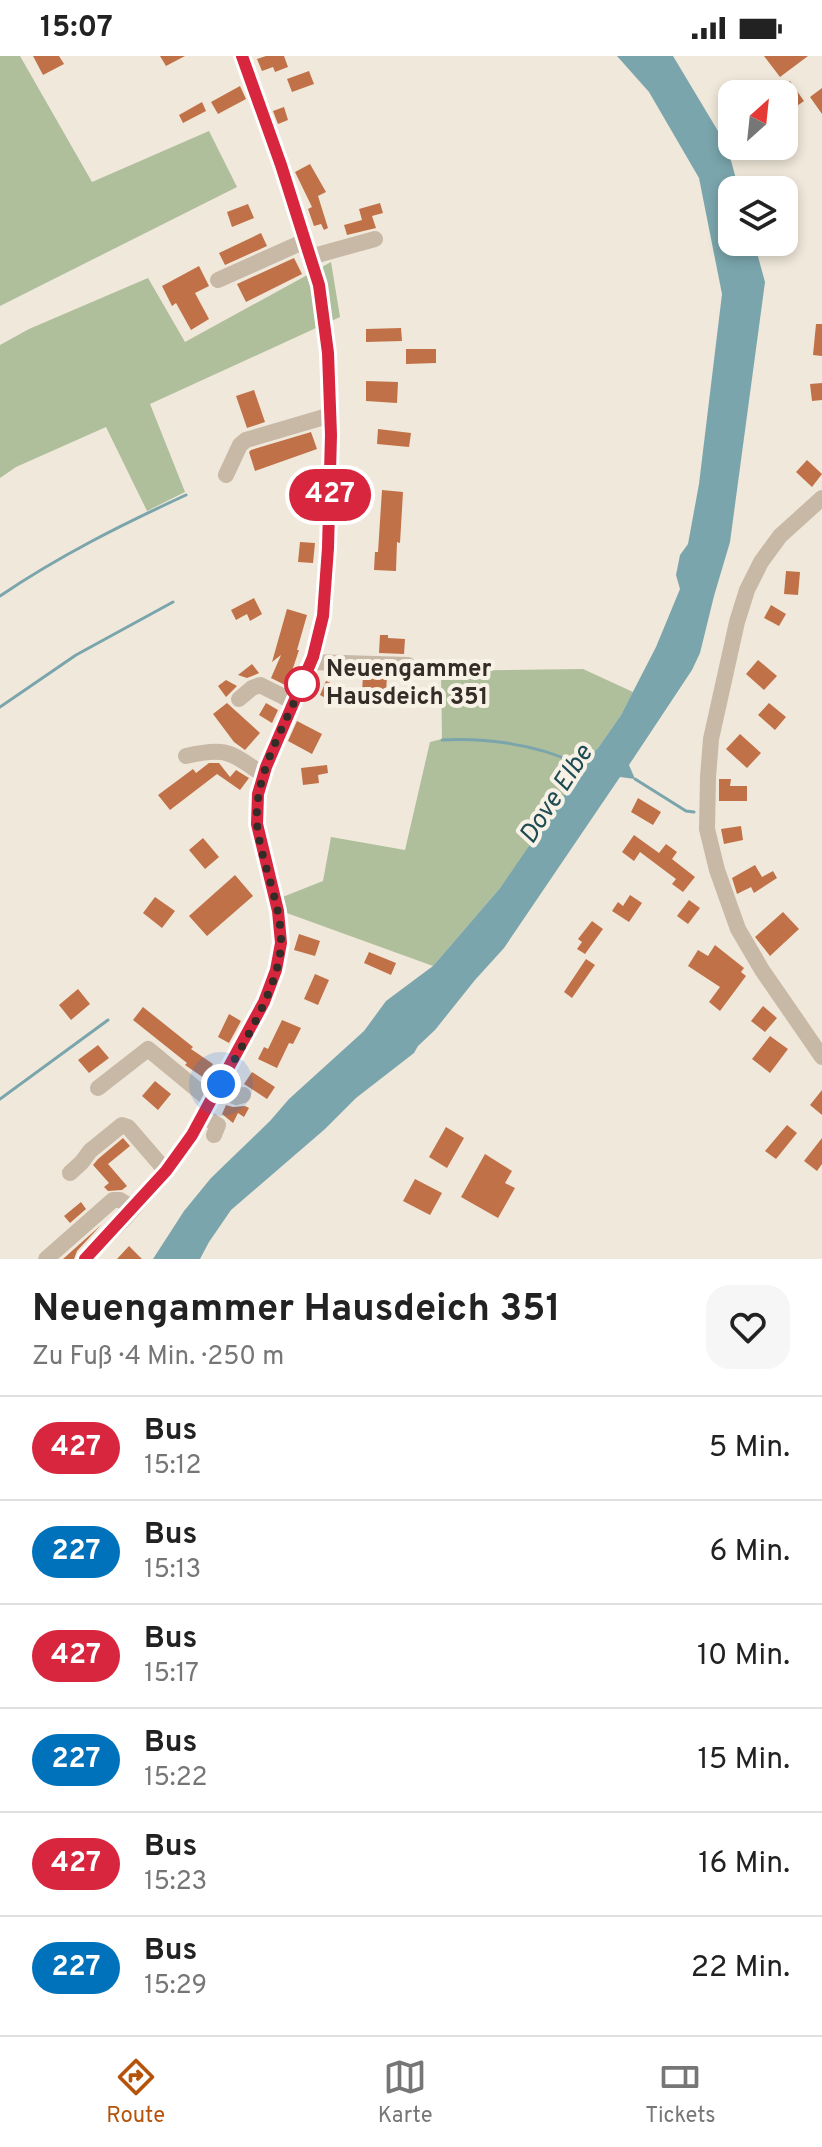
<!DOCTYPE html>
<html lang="de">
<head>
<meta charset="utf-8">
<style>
  body { margin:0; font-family:Overpass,sans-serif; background:#f6f6f6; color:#222; height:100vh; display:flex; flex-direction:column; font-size:30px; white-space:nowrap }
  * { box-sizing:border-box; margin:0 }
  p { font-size:26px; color:#767676 }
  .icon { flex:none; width:44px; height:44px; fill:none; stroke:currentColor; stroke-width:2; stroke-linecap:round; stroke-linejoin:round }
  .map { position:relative; height:1203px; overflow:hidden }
  .side { display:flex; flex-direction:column; background:#fff; flex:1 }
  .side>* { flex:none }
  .badge { padding:0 16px; border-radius:26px; font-size:28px; line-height:52px }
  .needle { width:52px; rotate:27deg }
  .controls { position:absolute; left:718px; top:24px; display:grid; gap:16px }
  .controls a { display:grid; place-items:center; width:80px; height:80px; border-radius:16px; background:#fff; box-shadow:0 4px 12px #0003; font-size:40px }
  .you { position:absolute; width:40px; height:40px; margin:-20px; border:6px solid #fff; border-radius:50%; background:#1a73e8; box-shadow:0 0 0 12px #1a73e833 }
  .map>.badge { position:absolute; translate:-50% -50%; box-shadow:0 0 0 4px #fff }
  .round { display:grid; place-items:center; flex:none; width:84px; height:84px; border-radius:24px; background:#f6f6f6 }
  .headline { display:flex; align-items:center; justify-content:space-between; height:136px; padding:0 32px }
  h1 { font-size:38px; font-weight:700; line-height:60px }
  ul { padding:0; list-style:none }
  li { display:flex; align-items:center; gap:24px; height:104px; padding:0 32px; border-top:2px solid #e0e0e0 }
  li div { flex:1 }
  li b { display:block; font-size:30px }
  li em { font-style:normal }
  li .badge { min-width:88px; font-weight:700; text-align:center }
  .status { display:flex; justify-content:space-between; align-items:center; height:56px; padding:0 40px; background:#fff; direction:ltr }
  .status svg { height:22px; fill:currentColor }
  .dock { display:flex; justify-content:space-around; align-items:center; height:112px; border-top:2px solid #e0e0e0; background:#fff; font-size:22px; color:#767676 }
  .dock a { display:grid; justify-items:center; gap:4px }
  .dock .on { color:#b45309 }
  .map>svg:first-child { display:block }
</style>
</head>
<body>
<div class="status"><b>15:07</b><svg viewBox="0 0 49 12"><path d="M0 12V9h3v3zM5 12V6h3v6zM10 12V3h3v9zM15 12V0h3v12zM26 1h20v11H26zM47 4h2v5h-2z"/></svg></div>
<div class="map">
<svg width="822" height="1203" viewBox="0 0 822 1203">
  <rect width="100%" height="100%" fill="#f0e8da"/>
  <path fill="#afbe9b" d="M0,0H20L92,126L209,75L237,131L0,250Z
    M331,206L340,261L150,348L185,436L147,455L106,371L16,411L0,422V289L29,273L148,222L185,286Z
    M583,613L633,636L621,659L598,692L589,700L570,734L500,832L433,910L284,856L280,842L323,825L331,781L405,794L430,686L442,683L441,615Z"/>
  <path fill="#7aa5ac" d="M617,0H673L727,90L739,134H732V186H754L765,226L730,486L714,540L700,597L692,614L629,709L635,723L620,721L504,892L475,924L435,974L418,990L414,997L356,1042L325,1073L231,1154L209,1186L200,1203H153L184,1155L211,1122L270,1065L289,1043L364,975L386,945L433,910L500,832L578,719L571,709L573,702L589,700L598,692L621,659L656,591L680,533L676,519L680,499L688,488L699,428L722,238L699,122L649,36Z"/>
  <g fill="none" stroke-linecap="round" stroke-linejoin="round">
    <path stroke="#7aa5ac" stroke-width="3" d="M0,540C59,500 121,469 186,439
      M0,651L76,599L173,546
      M442,684C486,682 535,688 575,707
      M635,723L686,755L694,756
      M0,1043L108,964"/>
  </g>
  <path fill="#c07148" d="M33,0H59L64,8L43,19Z
    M160,0H185L166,10Z
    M266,0H284L288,11L275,16L273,11L262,15L257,3Z
    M764,0H808L780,21Z
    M309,15L314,28L292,36L287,23Z
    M790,25L804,45L791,54L784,43V38H780L777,34Z
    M240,30L246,43L218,58L211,46Z
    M822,32V58L810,41Z
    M202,46L206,55L183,67L179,59Z
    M284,51L288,64L278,68L273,55Z
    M310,108L326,136L318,140L328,172L324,174L321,168L314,170L308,153L312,151L295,116Z
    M380,147L383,157L372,160L376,172L347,179L344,169L362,164L359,153Z
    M248,148L254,162L232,171L227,156Z
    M261,177L267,190L225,209L219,197Z
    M294,202L302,218L246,246L237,228Z
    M199,210L209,230L195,237L209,263L191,274L176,247L172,250L162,230Z
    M816,268H822V300L813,299Z
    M401,272L402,285L366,286V273Z
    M406,293H436V307L406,308Z
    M366,325L398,326L397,347L366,345Z
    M822,327V344L812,345L810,328Z
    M254,334L265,366L247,372L236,340Z
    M378,373L411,377L409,391L377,388Z
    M311,376L317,393L255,415L249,396L251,394Z
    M807,404L822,418L812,431L796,416Z
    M382,434L403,436L400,487L397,486L396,515L374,514L375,496H378Z
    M300,486L315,487L313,507L298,506Z
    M786,515L800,516L798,539L784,538Z
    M254,542L262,558L250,565L247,558L236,564L231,554Z
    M771,549L786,558L779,570L764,562Z
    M287,553L307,559L297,594H299L287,630L271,622L281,599L272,606Z
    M380,579H388V582L405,583L404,598L379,597Z
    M758,604L777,620L764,634L746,618Z
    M252,608L259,617L257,618L247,622L238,619Z
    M363,619H387L386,638L362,637Z
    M226,624L237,630L226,641L218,630Z
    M326,625L338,630L331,645L320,639Z
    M227,647L260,677L245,694L234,686L213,658Z
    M266,647L278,654L272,667L259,659Z
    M769,647L786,661L775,674L758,659Z
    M297,665L322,678L312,698L288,685Z
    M740,678L761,697L747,712L726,693Z
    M209,707H219L230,721L236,714L249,722L240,734L217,718L170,754L158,739L193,713L196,717Z
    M327,709L328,717L318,719L319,727L303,729L301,712Z
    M719,723H731L730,730H747V745H719Z
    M638,742L661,756L653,769L631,756Z
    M741,770L743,784L724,788L721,773Z
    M634,779L659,797L666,788L677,796L672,803L695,821L683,836L672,828L676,823L640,796L634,805L622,796Z
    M203,782L219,801L205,813L189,794Z
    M755,809L762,821L773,815L777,822L754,837L751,831L737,838L732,822Z
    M235,819L253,840L207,880L189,860Z
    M630,839L642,847L629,866L612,855L618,846L623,850Z
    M155,841L175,855L162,872L143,857Z
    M689,844L700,852L688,868L677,860Z
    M783,856L799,873L770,900L755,881Z
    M592,865L603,873L585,898L577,893L582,886L578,883Z
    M299,878L320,885L315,900L294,894Z
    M715,889L744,912L741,916L746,920L720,955L709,946L720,931L688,910L698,894L708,900Z
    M369,896L396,907L391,919L364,907Z
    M586,903L595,909L572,942L564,936Z
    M315,918L329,924L318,949L304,943Z
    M78,933L90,948L71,964L59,949Z
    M763,950L777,962L765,976L751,965Z
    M143,951L193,991L191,993L213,1008L204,1022L185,1009L187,1007L133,964Z
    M229,958L241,965L229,987L218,981Z
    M282,964L301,972L293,988L289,987L277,1012L258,1003L264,991L268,993Z
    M770,980L788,993L770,1017L752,1003Z
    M98,989L109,1002L89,1017L78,1004Z
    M252,1016L275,1031L267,1043L244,1028Z
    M155,1025L171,1038L158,1054L142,1040Z
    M822,1034V1059L810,1049Z
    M226,1049L233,1051L245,1050L249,1052L244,1061L238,1057L233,1067L222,1058Z
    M787,1069L797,1077L776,1103L765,1095Z
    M446,1071L464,1082L447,1112L429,1101Z
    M123,1082L130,1090L108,1108L127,1130L122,1134L108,1135L104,1131L109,1127L93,1109L98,1103Z
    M822,1082V1108L817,1115L804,1105Z
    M485,1098L512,1115L505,1127L515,1132L498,1162L461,1141Z
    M415,1123L442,1137L430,1159L403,1145Z
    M81,1146L86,1153L70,1167L64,1160Z
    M101,1169L77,1195L74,1203H63Z
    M129,1190L142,1203H117Z"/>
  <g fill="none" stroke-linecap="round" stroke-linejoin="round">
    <path stroke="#c8b9a7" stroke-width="16" d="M310,201L375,183
      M218,224L305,185
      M226,419L240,389L246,384L331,359
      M822,442L780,480L761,506L747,534L737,566L711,683L708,721L707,773L717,814L738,873L762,914L822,1001
      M311,606L408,609
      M239,643L252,632L260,629L294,646
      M186,700C228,690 230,697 264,719
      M98,1032L148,993L211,1045
      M218,1033L236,1041L243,1039
      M203,1060L218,1069L214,1079
      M70,1117L82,1106L90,1095L122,1069L128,1071L166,1115
      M46,1203L113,1144H120L133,1152
      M85,1203L125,1162L166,1115L192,1079L264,946L276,914L281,887L278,855L257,768L258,738L272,695L313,601L323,560L328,492L331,379L328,297L319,229L281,109L242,0"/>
  </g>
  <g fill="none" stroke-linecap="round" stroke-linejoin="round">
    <defs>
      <path id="line" d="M85,1203L166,1115L192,1079L264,946L276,914L281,887L278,855L257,768L258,738L266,711L313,601L323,560L328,492L331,379L328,297L319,229L281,109L242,0"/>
    </defs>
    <use href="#line" stroke="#fff" stroke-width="18"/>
    <use href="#line" stroke="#d7263d" stroke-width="12"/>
    <path stroke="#342d27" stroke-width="8" stroke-dasharray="0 14.4" d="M221,1028C242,989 279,932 281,888C282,847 260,806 257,767C254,718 284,672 302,628"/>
  </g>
  <circle fill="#fff" stroke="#d7263d" stroke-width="4" cx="302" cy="628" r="16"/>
  <g text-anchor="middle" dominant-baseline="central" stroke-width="8" stroke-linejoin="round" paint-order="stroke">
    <g font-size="24" font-weight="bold" fill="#342d27" stroke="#f8f2e6" text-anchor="start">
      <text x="326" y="614">Neuengammer<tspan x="326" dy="28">Hausdeich 351</tspan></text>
    </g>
    <g font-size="26" font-style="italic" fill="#1f4b54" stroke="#f8f2e6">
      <text transform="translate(557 739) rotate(-57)">Dove Elbe</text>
    </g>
  </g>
</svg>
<div class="controls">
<a><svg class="needle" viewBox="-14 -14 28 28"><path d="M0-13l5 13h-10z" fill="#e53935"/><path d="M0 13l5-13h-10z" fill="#767676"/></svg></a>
<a><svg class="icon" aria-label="layers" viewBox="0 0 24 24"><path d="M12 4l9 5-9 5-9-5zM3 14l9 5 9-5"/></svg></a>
</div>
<div class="you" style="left:221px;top:1028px"></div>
<b class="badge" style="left:330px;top:439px;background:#d7263d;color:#fff">427</b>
</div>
<section class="side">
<div class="headline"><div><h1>Neuengammer Hausdeich 351</h1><p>Zu Fuß · 4 Min. · 250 m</p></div><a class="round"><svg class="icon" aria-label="heart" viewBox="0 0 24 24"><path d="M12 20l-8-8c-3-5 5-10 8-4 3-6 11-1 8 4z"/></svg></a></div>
<ul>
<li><span class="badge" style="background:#d7263d;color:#fff">427</span><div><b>Bus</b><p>15:12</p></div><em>5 Min.</em></li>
<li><span class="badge" style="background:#0072bc;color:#fff">227</span><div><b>Bus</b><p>15:13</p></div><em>6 Min.</em></li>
<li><span class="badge" style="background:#d7263d;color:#fff">427</span><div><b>Bus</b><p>15:17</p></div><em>10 Min.</em></li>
<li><span class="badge" style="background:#0072bc;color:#fff">227</span><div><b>Bus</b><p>15:22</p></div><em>15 Min.</em></li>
<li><span class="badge" style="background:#d7263d;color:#fff">427</span><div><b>Bus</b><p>15:23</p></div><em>16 Min.</em></li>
<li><span class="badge" style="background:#0072bc;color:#fff">227</span><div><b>Bus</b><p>15:29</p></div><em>22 Min.</em></li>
</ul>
</section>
<nav class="dock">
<a class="on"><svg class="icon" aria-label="directions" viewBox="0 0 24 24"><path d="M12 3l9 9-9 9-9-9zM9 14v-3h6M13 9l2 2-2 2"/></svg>Route</a>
<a><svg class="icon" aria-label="map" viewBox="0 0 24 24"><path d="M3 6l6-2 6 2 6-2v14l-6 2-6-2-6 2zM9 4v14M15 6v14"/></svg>Karte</a>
<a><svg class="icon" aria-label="tickets" viewBox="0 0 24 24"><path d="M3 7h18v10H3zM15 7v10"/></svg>Tickets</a>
</nav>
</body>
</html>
